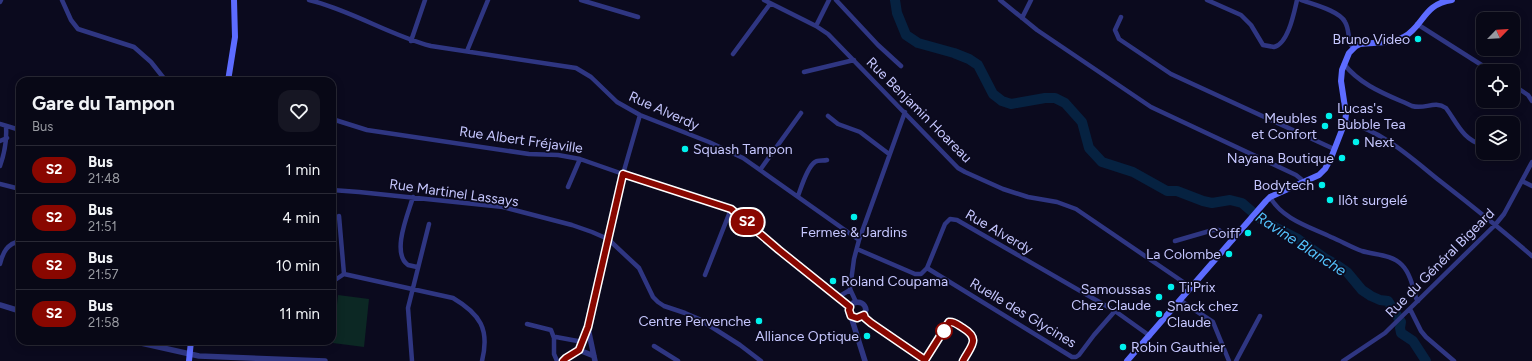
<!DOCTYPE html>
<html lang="fr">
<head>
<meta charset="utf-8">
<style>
  body { margin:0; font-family:Figtree,sans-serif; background:#161623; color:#f1f3f6; height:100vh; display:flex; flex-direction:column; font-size:15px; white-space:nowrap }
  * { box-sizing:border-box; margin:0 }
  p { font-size:13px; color:#989aa1 }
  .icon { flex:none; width:22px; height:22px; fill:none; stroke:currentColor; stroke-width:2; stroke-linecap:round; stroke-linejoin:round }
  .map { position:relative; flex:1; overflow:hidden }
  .panel { position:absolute; left:16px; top:77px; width:320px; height:268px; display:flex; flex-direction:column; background:#080816; border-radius:12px; box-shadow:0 2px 10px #0003,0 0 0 1px #292935 }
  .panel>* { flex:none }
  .badge { padding:0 8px; border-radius:13px; font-size:14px; line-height:26px }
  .needle { width:26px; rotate:65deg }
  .buttons { position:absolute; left:1476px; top:12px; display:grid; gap:8px }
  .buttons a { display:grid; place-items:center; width:44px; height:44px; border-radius:8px; background:#080816; box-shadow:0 2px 10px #0003,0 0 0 1px #292935; font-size:20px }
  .map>.badge { position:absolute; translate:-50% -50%; box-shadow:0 0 0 2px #fff }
  .round { display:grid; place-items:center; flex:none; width:42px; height:42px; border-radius:12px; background:#161623 }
  .overview { display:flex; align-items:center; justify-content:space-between; height:68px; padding:0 16px }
  h1 { font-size:19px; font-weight:700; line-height:30px }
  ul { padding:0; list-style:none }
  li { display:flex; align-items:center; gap:12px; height:48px; padding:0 16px; border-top:1px solid #292935 }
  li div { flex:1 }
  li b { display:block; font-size:15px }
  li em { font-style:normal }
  li .badge { min-width:44px; font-weight:700; text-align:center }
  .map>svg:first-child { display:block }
</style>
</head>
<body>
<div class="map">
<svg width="1532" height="361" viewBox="0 0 1532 361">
  <rect width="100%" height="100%" fill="#0b0a1e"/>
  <path fill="#0c2824" d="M338,295L369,299L364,347L333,343Z"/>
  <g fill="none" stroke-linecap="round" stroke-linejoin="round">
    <path stroke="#062241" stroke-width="10" d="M895,0L897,13L906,35L918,43L954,53L969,59L978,65L993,94L1002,101L1011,104L1045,98H1055L1065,103L1082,122L1089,148L1102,162L1133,172L1167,191H1177L1203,201L1212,203L1230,200L1242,203L1263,221L1298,239L1326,259L1337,265L1347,272L1362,290L1371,296L1380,300L1388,301L1401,322L1400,328L1401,333L1413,341L1426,361"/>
    <path stroke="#2f3682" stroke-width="4.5" d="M62,0L71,20L78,29L134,47L151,62L166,81
      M309,0C351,10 389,35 431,46L576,68L591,77L617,102L640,115L709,142L743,158L859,240
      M581,0L638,17
      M764,0L816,26L828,34L958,168L965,172L1003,189L1028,197L1057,202L1076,209L1192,288
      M836,0L878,45L901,66
      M1000,0L1037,30L1151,107L1296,175L1301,179L1303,183
      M1207,0L1241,15L1251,25L1263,45L1274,47C1288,44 1294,13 1297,0
      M1301,0C1312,4 1340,11 1345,22C1350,30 1347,40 1353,48
      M0,2L1,0
      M1121,17L1115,30L1119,39L1171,74L1334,149
      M1022,18L1031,0
      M1417,24L1491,71
      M816,26L829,0
      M411,41L425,0
      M467,51L488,0
      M733,54L770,4
      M1344,64C1361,86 1388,95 1412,106C1425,110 1434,100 1446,108C1457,123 1463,140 1483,145
      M804,72L854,60
      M1513,85L1528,95L1532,101
      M828,116L838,124L860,132L889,154
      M332,119L367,130L529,154L558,155L580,159L623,174L640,115
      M1345,122C1383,131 1410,157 1440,181C1471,205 1502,230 1532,256
      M0,124L20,130
      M0,141L7,138
      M0,166C5,152 7,141 6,126
      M760,170L801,113
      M1522,181L1532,186
      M0,184L20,189
      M568,187L580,159
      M332,190L359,192L503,207L572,225L592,232L608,239L639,268L653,297L658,302L664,306L685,313L699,319L740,345L761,361
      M798,196C801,188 807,167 815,162C818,160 823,161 827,160
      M413,197C408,214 391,253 408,265L417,267
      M1270,197C1282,219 1310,227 1331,237C1341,241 1351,247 1362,251C1375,255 1391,254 1402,265C1410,273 1413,287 1416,298L1418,301
      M339,216L344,274
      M1175,241L1213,230H1219L1233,240
      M857,249L915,274H921L927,268L945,224L950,219L957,220L1115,311L1150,336
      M0,264C3,252 7,244 20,241
      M927,268L1072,357H1076L1079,355L1094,335L1115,311
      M705,275L731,209
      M332,282L344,274L453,298C480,314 490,329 482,361
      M838,297L850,290
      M1181,301L1213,322L1229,361
      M856,302L850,289L854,259L859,240L905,112
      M1410,309L1421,331L1426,337L1454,361
      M527,324L551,330L554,338
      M654,346L678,361
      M412,361L408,308L429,224
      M557,361L554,354V338L556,337L583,342
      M1236,361L1260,316
      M1343,361L1385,333L1495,225L1504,214L1532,162"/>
    <path stroke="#2f3682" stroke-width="5.5" d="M0,305L20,311
      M864,315L871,323L927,361
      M851,316L857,318L862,317L866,310C865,303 860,301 853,303L849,310L865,361
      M588,328L595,361
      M132,341L199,356L325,361
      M579,350L594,356
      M563,361L566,358L579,350L588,327L623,174L731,209L779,250L850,307"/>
    <path stroke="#5d6cff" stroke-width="6" d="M228,81L235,37L234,0
      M189,361L191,341
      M1127,361L1266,201L1270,197L1319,175L1325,169L1331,158L1345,122L1346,114L1341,81L1342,70L1349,53L1356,46L1360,44C1374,42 1391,44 1404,37C1424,26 1423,4 1452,0"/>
  </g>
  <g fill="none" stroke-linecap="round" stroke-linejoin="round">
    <defs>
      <path id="line" d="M563,361L566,358L579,350L588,327L623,174L731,209L779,250L850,307L849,310L851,316L857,318L864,315L865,318L871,323L925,360L949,322C954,321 958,325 963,328C981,339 971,346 963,361"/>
    </defs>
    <use href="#line" stroke="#fff" stroke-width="9"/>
    <use href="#line" stroke="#890700" stroke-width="6"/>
  </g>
  <g fill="#00f1ed" stroke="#0b0a1e" stroke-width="1.5">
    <circle cx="1418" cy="39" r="4"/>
    <circle cx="1329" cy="116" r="4"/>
    <circle cx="1325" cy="126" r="4"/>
    <circle cx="1356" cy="142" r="4"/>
    <circle cx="685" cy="149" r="4"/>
    <circle cx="1342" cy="158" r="4"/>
    <circle cx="1322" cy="185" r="4"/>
    <circle cx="1330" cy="200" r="4"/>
    <circle cx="854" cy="217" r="4"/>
    <circle cx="1248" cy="233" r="4"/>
    <circle cx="1229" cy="254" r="4"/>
    <circle cx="833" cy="281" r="4"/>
    <circle cx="1171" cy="287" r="4"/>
    <circle cx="1159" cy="297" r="4"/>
    <circle cx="1159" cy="314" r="4"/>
    <circle cx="759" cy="321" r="4"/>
    <circle cx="867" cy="336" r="4"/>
    <circle cx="1123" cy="347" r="4"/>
  </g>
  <circle fill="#fff" stroke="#890700" stroke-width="2" cx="944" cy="331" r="8"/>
  <g text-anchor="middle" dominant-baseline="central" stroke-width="3.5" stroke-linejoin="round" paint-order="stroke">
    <g font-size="14" fill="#c6c7ff" stroke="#0b0a1e" text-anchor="end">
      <text x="1410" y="39">Bruno Video</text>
      <text x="1337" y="108" text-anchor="start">Lucas's<tspan x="1337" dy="16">Bubble Tea</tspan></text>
      <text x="1317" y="118">Meubles<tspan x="1317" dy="16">et Confort</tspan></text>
      <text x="1364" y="142" text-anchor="start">Next</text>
      <text x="693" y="149" text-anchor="start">Squash Tampon</text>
      <text x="1334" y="158">Nayana Boutique</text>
      <text x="1314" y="185">Bodytech</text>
      <text x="1338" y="200" text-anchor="start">Ilôt surgelé</text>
      <text x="854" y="232" text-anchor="middle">Fermes &amp; Jardins</text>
      <text x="1240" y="233">Coiff</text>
      <text x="1221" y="254">La Colombe</text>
      <text x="841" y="281" text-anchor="start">Roland Coupama</text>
      <text x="1179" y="287" text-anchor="start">Ti'Prix</text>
      <text x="1151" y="289">Samoussas<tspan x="1151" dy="16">Chez Claude</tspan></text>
      <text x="1167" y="306" text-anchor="start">Snack chez<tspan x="1167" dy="16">Claude</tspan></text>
      <text x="751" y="321">Centre Pervenche</text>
      <text x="859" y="336">Alliance Optique</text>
      <text x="1131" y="347" text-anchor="start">Robin Gauthier</text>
    </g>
    <g font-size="14" fill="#c6c7ff" stroke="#0b0a1e">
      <text transform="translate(919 110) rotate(45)">Rue Benjamin Hoareau</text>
      <text transform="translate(664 111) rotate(24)">Rue Alverdy</text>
      <text transform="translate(521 140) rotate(8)">Rue Albert Fréjaville</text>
      <text transform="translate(454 193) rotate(8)">Rue Martinel Lassays</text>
      <text transform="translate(999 232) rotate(30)">Rue Alverdy</text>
      <text transform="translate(1440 263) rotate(-45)">Rue du Général Bigeard</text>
      <text transform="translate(1023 313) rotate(31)">Ruelle des Glycines</text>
    </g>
    <g font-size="15" font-style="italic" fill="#54c4ff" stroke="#0b0a1e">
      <text transform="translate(1301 244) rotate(33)">Ravine Blanche</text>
    </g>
  </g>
</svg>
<div class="buttons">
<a><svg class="needle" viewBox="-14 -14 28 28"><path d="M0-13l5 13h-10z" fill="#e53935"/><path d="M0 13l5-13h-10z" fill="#989aa1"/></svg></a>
<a><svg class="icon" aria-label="locate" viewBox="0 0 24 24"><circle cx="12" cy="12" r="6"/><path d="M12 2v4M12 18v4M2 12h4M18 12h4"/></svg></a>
<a><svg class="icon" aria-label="layers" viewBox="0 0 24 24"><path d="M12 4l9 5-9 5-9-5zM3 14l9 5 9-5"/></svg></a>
</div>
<b class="badge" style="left:747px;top:222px;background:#890700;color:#fff">S2</b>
<section class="panel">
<div class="overview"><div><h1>Gare du Tampon</h1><p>Bus</p></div><a class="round"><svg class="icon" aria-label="heart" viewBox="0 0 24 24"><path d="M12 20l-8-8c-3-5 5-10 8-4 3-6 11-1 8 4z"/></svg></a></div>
<ul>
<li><span class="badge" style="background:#890700;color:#fff">S2</span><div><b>Bus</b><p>21:48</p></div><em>1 min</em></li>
<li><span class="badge" style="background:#890700;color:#fff">S2</span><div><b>Bus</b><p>21:51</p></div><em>4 min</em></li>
<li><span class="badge" style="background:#890700;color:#fff">S2</span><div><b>Bus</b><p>21:57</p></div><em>10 min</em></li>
<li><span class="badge" style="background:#890700;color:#fff">S2</span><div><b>Bus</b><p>21:58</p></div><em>11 min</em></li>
</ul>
</section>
</div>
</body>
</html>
